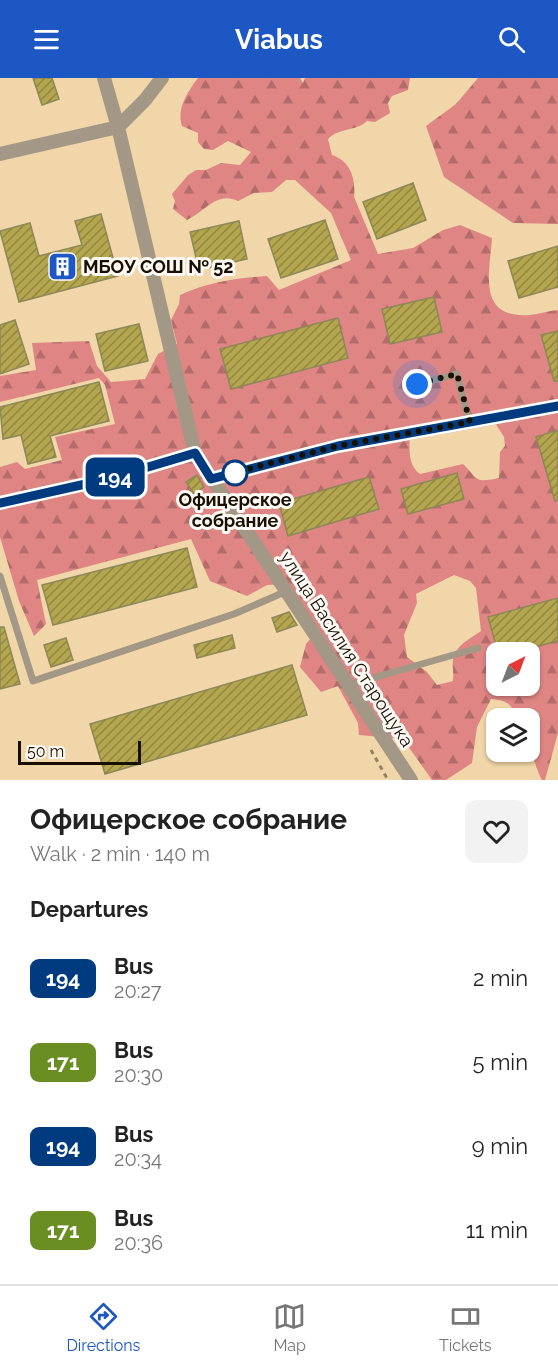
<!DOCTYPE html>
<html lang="en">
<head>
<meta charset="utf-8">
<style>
  body { margin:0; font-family:Raleway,sans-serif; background:#f2f2f2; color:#222; height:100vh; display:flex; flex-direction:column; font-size:22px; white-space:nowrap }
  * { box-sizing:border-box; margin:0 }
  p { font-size:20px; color:#767676 }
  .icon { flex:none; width:33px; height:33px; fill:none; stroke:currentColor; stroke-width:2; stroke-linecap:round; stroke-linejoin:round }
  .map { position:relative; height:702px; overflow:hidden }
  .drawer { display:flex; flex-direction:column; background:#fff; flex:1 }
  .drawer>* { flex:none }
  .badge { padding:0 12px; border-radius:9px; font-size:21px; line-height:39px }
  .needle { width:39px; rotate:42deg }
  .fabs { position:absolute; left:486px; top:564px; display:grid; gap:12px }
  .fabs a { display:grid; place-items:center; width:54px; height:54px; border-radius:12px; background:#fff; box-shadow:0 2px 4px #0004; font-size:30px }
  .scale { position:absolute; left:18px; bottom:15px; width:123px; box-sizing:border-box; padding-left:6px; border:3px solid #180f01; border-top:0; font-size:16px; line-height:21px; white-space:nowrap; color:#180f01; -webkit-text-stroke:4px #fdfaf6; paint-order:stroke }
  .you { position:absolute; width:30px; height:30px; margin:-15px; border:4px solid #fff; border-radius:50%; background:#1a73e8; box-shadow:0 0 0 9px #1a73e833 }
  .map>.badge { position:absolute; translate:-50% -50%; box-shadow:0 0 0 3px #fff }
  h2 { padding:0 30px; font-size:22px; line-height:54px }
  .round { display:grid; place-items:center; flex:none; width:63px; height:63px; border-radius:12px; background:#f2f2f2 }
  .summary { display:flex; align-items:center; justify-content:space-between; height:102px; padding:0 30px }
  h1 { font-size:28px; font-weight:700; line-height:45px }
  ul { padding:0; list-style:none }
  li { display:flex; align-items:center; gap:18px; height:84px; padding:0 30px }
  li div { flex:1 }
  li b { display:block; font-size:22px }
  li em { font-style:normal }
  li .badge { min-width:66px; font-weight:700; text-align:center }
  header { display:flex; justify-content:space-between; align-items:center; height:78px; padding:0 30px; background:#1d57c4; color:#fff; font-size:27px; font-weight:700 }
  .menu { display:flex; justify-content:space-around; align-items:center; height:84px; border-top:2px solid #e0e0e0; background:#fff; font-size:16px; color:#767676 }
  .menu a { display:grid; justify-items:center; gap:3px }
  .menu .selected { color:#1d57c4 }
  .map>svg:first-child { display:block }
</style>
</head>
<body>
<header><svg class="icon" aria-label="menu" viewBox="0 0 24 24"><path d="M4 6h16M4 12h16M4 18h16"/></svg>Viabus<svg class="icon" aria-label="search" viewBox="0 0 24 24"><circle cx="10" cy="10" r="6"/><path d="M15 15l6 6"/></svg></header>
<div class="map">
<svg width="558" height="702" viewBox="0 0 558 702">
  <defs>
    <pattern id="forest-firs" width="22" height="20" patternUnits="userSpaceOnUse" patternTransform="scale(1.5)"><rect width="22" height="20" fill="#df8684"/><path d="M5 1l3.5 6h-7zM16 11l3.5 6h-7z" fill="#b46c6a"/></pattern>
    <pattern id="building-hatch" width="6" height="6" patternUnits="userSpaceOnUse" patternTransform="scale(1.5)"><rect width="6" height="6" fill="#b3a64f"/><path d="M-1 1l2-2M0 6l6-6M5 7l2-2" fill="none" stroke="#91863f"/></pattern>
  </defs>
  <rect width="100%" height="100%" fill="#f0d6a8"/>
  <path fill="url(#forest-firs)" fill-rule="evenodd" d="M198,0H300L303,5L305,0H410L408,12L392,18L388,25L390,35L375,44L367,43C355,54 340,49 328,61L332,77C351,83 356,102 354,119L378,176L413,170L443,152L460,147L492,160C490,193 476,241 530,237C539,236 548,233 558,232V655L545,702H542C532,684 530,661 530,640H519C511,626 507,622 491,621L477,649L472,685L446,702H432L403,661L359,657L358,645L338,608L321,614L300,589L306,566L319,551L289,506L267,507L247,518L210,503L191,461L37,502L46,546L34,558L19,523L0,459V389L17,384L25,391L62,382L55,359L115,346L105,307L99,300L0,324V298L36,292L32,265L89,263L97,288L111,304L145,301L158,276L177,266L171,242L179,226L180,217C209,204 235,200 267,198L279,212L351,182L331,135L295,102H286L272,114L254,115L238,123C216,113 205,134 187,142L173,131L175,123L172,116L188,97L196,92H206L221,85L240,87L251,74L228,63L213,72L204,71L198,64V55L182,48C176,31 188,13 198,0ZM490,337L504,359L505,368L500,374L499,400C474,405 479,402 463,386L420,396C406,386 410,367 410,351L435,343ZM454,497L470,503L476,510L481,553C468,562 456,567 453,582C452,589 454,595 453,603L437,607L427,594L407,579L404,557L417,525L416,516ZM496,574H530V608H496Z
    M478,0H558V146L513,145L444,99L426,48L456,26Z"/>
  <path fill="url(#building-hatch)" stroke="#8e8758" stroke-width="1.5" d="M33,0H52L59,21L42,27Z
    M413,105L426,142L377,161L363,124Z
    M101,136L118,198L19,224L0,153L30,145L39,178L82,167L75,143Z
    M325,142L338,181L281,200L268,161Z
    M239,143L247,181L199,192L190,154Z
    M558,168V209L519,220L508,183Z
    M434,219L442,254L390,266L382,231Z
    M338,240L348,280L231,311L220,271Z
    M15,242L29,286L0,296V247Z
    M139,246L148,283L105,293L96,256Z
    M558,253V303H554L541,257Z
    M99,304L109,343L50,358L56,379L28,386L21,357L3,361L0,329Z
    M558,352V422L555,423L536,359Z
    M457,395L464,421L408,436L401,411Z
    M197,397L204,409L194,416L186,404Z
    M369,399L379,431L288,458L279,425Z
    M187,470L197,509L53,547L42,507Z
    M558,520V563L516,574H498L488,539Z
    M289,534L297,547L277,554L272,540Z
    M0,549H4L20,606L0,611Z
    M232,557L235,570L197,580L194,567Z
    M66,560L73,582L51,589L44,567Z
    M292,587L307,637L105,696L90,646Z"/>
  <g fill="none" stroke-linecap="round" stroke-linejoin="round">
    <path stroke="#948161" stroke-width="3" stroke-dasharray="4.5 4.5" stroke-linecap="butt" d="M371,672L388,702"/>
    <path stroke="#a39885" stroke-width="7" d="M417,306L457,296L469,344
      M0,498L33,603L234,536L287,513
      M348,607L478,570"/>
    <path stroke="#a39885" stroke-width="14" d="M104,0L118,49L195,375
      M0,76L118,49L145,22L162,0
      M211,401L338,368L558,328
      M0,425L108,401L195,375L411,702"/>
  </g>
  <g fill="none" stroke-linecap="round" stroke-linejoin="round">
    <defs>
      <path id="line" d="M0,425L108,401L195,375L211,401L338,368L558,328"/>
    </defs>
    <use href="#line" stroke="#fff" stroke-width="14"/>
    <use href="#line" stroke="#003b80" stroke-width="9"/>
    <path stroke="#180f01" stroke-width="6" stroke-dasharray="0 10.8" d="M235,395H232L338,368L470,344L457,296L417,306"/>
  </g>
  <defs>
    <symbol id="building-square" viewBox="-11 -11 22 22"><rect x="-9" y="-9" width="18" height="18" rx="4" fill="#1d57c4" stroke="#fdfaf6"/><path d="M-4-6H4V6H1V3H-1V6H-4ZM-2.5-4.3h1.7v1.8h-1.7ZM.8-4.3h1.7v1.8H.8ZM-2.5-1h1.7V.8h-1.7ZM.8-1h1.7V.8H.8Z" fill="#fff"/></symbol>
  </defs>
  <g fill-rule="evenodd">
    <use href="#building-square" x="46" y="172" width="33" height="33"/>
  </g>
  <circle fill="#fff" stroke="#003b80" stroke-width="3" cx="235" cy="395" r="12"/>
  <g text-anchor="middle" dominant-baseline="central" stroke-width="6" stroke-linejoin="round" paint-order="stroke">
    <g font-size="18" font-weight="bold" fill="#180f01" stroke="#fdfaf6" text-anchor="start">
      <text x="83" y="188">МБОУ СОШ № 52</text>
    </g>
    <g font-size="18" font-weight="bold" fill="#180f01" stroke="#fdfaf6">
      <text x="235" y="421">Офицерское<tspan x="235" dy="21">собрание</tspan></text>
    </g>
    <g font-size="18" fill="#180f01" stroke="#fdfaf6">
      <text transform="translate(347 571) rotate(57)">улица Василия Старощука</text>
    </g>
  </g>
</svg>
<div class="fabs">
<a><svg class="needle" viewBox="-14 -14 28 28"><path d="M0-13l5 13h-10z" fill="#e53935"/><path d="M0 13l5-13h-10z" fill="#767676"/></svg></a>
<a><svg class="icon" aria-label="layers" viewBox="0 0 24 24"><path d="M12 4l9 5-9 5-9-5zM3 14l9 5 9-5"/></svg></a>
</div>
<div class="scale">50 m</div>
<div class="you" style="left:417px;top:306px"></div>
<b class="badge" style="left:115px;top:399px;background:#003b80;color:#fff">194</b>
</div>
<section class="drawer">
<div class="summary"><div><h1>Офицерское собрание</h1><p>Walk · 2 min · 140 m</p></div><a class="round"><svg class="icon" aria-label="heart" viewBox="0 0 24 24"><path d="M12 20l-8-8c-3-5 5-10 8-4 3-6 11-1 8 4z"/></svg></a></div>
<h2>Departures</h2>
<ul>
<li><span class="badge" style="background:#003b80;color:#fff">194</span><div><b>Bus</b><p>20:27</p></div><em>2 min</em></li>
<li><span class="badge" style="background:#6b8e23;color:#fff">171</span><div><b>Bus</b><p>20:30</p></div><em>5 min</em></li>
<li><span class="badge" style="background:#003b80;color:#fff">194</span><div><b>Bus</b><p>20:34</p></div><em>9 min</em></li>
<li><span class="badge" style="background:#6b8e23;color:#fff">171</span><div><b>Bus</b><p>20:36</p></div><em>11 min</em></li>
</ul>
</section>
<nav class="menu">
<a class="selected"><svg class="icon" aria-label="directions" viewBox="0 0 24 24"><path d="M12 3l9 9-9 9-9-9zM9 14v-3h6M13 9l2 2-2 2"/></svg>Directions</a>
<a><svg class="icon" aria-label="map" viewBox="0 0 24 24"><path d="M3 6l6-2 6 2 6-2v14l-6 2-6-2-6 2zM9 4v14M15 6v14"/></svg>Map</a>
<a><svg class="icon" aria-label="tickets" viewBox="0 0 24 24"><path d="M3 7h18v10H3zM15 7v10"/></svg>Tickets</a>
</nav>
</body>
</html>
